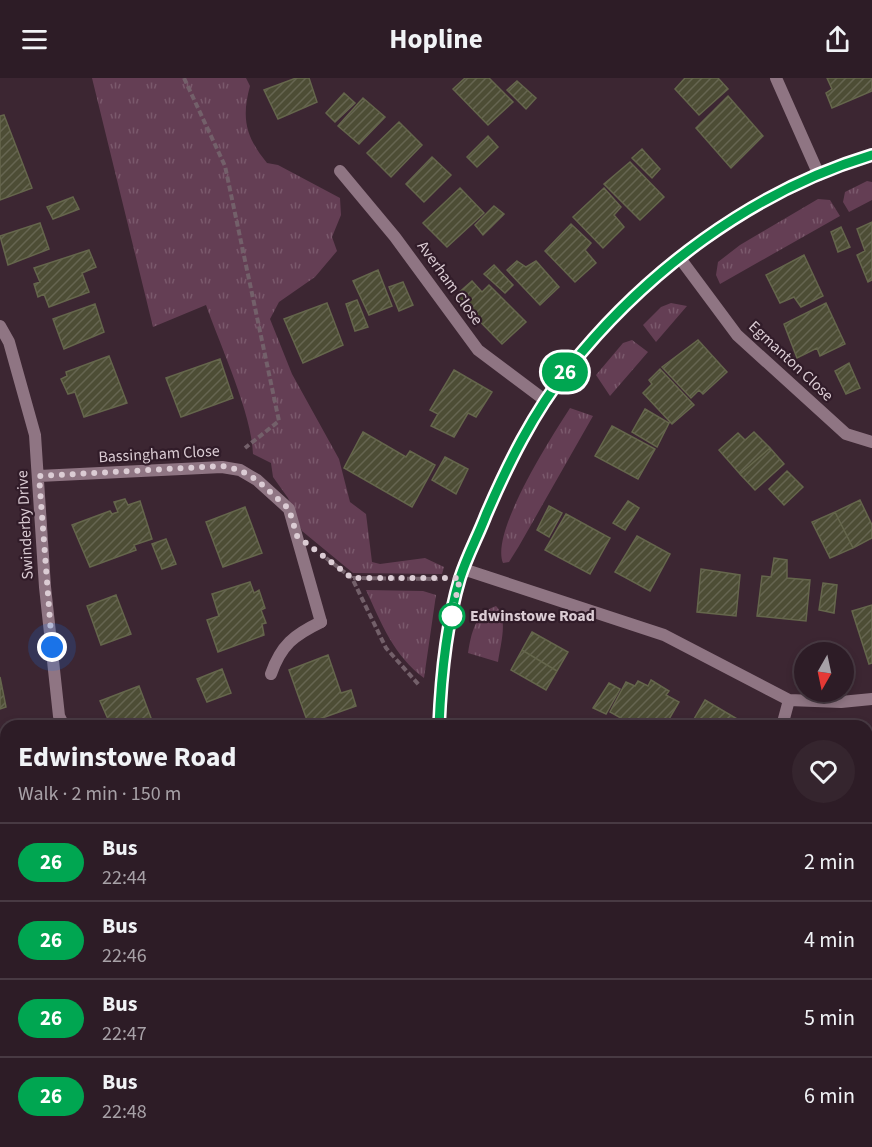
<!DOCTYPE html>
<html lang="en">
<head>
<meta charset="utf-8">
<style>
  body { margin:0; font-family:"Source Sans 3",sans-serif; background:#35252e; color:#f1f3f6; height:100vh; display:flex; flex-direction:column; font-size:22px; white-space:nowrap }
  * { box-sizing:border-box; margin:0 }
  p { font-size:20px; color:#a7a1a7 }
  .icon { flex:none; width:33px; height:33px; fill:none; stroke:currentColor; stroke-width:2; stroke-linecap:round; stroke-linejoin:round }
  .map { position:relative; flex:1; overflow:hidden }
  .side { position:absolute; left:0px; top:642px; width:873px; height:428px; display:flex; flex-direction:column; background:#2d1c26; border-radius:18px 18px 0 0; box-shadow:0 3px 9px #0003,0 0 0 2px #483a43 }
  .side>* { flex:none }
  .badge { padding:0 12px; border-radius:20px; font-size:21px; line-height:39px }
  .needle { width:39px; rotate:189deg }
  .fabs { position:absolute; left:794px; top:564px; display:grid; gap:12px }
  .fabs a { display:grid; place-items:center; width:60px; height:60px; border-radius:50%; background:#2d1c26; box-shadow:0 3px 9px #0003,0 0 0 2px #483a43; font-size:30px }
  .you { position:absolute; width:30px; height:30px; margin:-15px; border:4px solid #fff; border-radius:50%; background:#1a73e8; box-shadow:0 0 0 9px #1a73e833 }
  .map>.badge { position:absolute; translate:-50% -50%; box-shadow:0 0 0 3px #fff }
  .round { display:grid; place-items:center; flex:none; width:63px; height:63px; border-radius:32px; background:#35252e }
  .head { display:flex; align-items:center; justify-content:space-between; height:102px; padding:0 18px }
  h1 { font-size:28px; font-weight:700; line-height:45px }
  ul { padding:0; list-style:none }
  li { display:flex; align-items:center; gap:18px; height:78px; padding:0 18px; border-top:2px solid #483a43 }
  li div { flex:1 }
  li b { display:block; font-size:22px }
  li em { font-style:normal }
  li .badge { min-width:66px; font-weight:700; text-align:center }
  header { display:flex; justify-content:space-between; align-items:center; height:78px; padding:0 18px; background:#2d1c26; font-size:27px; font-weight:700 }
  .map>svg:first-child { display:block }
</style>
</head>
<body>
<header><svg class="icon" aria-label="menu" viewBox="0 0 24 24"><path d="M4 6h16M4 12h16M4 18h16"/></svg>Hopline<svg class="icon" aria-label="share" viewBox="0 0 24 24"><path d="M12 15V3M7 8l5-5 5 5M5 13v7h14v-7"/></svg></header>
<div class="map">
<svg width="872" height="1069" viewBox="0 0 872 1069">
  <defs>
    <pattern id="grass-tufts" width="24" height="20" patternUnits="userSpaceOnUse" patternTransform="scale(1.5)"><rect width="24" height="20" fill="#643e54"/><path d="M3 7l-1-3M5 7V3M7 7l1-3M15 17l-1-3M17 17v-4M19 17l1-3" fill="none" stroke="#7a596c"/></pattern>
    <pattern id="building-hatch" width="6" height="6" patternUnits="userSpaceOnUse" patternTransform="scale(1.5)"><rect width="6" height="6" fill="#4d4d35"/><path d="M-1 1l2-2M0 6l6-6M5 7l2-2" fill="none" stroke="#666551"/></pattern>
  </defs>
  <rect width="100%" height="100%" fill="#3c2632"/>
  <path fill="url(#grass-tufts)" d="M92,0H246L250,8C241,41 246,59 267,85L278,87L340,120L341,137L332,159L337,173L315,199L279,224L270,241L292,296L339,381L350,424L366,436L372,484L380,486L425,480L444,489L442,496L353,495L302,453L288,420L273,399L271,385L253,376C252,336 220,267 206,227L153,249Z
    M867,103L872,104V122L849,134L843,124L845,114Z
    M818,121L830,122L840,138L720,206L716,197L718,184L740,167Z
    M671,225L687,228L656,264L643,247L661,229Z
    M632,262L648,274L610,318L596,297L623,265Z
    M570,330L593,338L519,468L509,484L503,485C490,454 552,358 570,330Z
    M366,512L423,513L436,517L424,600C394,578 381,545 366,512Z
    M496,528C509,540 500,568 498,584L468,575C471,556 475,535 496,528Z"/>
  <path fill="url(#building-hatch)" stroke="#65664c" stroke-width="1.5" d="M296,0H309L317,24L278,41L264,12Z
    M465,0H489L513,24L488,47L453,11Z
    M685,0H718L728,11L699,37L675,11Z
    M827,0H872V13L832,30L826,15L832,11Z
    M517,3L536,20L526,31L507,12Z
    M344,15L355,25L335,44L326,35Z
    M728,18L763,58L731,90L696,50Z
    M363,20L385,39L359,66L338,48Z
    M4,37L32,110L0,122V38Z
    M399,44L422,67L391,99L367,75Z
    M488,58L498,69L477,89L467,79Z
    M642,71L660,91L652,100L632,80Z
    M432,79L451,97L424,124L406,106Z
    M630,84L664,119L640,142L604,106Z
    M460,110L484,135L447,169L423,145Z
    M604,110L621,129L614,137L624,149L603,170L573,139Z
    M73,119L79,131L53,141L47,129Z
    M494,128L504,136L483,157L475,147Z
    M872,144V202L868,204L857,177L865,173L857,151Z
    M40,145L49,171L8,187L0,158Z
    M571,146L591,165L585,172L596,185L575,204L545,173Z
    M841,149L850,169L838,174L831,154Z
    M89,172L96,189L82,195L89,214L49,229L44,216L38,219L34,206L40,204L34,190Z
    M804,177L823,218L801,229L794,219L780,225L766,197Z
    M517,183L526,189L536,183L559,209L540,227L507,192Z
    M494,187L513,207L505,215L484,196Z
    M378,192L392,228L369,237L353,203Z
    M472,203L482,214L489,207L526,244L502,266L455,218Z
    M403,204L413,227L399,233L389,209Z
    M357,222L368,249L355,253L346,226Z
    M327,225L343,267L303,285L284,241Z
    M826,225L845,266L820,278L817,270L797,280L784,246Z
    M95,226L104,254L64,271L53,241Z
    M698,262L727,294L703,316L699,312L691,320L662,289Z
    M109,278L127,325L84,339L75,314L68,316L61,301L67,298L66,294Z
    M220,281L233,320L181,339L166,300Z
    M849,285L860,310L846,316L835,293Z
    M660,291L694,327L672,346L643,315L652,306L649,302Z
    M454,292L492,314L476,339L468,335L454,359L431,348L438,336L430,332Z
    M645,331L669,345L657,369L632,354Z
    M612,348L655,371L638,401L595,378Z
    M363,354L406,379L410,373L435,387L412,429L344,390Z
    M754,354L770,370L740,396L719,372L738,355L745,362Z
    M770,370L784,386L755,412L740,396Z
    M445,379L468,391L456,416L432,402Z
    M787,393L803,409L784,427L769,411Z
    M125,421L128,427L140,423L152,461L134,467L136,472L90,489L72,447L110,433L112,436L118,434L114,424Z
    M860,422L872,447V460L853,470L835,434Z
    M628,423L639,430L625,452L613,445Z
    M549,428L562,435L549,459L537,452Z
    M245,429L262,475L223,489L206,444Z
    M835,434L853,470L830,480L812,444Z
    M566,436L610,460L590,496L545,472Z
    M637,458L670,476L650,513L615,494Z
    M166,461L176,486L162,491L152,466Z
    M774,480L787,482V500L810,502L806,543L757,538L762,498L771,499Z
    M701,491L740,497L736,538L697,534Z
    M250,504L254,515L259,512L265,530L261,532L266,545L262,546L264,557L218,574L207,542L219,538L212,516Z
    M823,505L837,507L834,535L819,532Z
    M116,517L131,556L101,567L87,528Z
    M872,527V585L869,586L852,533Z
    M532,554L568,574L557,593L522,572Z
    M522,572L557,593L546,612L511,592Z
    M328,577L341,615L351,612L356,628L308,645L289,592Z
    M222,591L231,615L207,624L197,601Z
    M0,599L6,629L0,631Z
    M651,602L669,613L666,617L679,624L665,648H635L610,634L626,604L635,608L638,603L648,608Z
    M609,605L620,611L606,636L593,630Z
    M139,608L154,648H111L100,623Z
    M705,622L744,645L742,648H690Z
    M503,643L544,648H502Z
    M6,653V696L0,697V654Z
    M253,1064H276L279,1069H245Z
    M349,1064H390L392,1069H346L345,1065Z"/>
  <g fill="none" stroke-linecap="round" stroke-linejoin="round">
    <path stroke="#73606a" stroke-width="4" stroke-dasharray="6 3" stroke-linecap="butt" d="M184,0L225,88L279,343L245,370
      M326,480L352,500L386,570L419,607
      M353,500L438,501"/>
    <path stroke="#8f7583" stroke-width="12" d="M271,596C281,567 294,557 321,544
      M138,1069L139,1064"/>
    <path stroke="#8f7583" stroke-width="12" d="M776,0L819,97
      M340,93L395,159L478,272L546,323
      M679,179L737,257L846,356L872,364
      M0,248L9,264L35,357L45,509L59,638L64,648
      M39,398L222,389L240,392L257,402L289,431L321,544
      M463,491L664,557L789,622L841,624L872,621
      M439,648C441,599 446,547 460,500C467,478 478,458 486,437C508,386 533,335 568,291C645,194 752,113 872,77
      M782,648L789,622
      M507,1064L508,1069"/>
  </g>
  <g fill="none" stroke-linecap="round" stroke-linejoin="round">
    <defs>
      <path id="line" d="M439,648C441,599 446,547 460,500C467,478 478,458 486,437C508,386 533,335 568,291C645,194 752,113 872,77"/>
    </defs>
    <use href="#line" stroke="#fff" stroke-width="14"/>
    <use href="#line" stroke="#00a651" stroke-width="9"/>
    <path stroke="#dbccd4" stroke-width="6" stroke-dasharray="0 10.8" d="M52,569L39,398L222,388L240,392L257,402L289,431L297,458L352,500H460L452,538"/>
  </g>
  <circle fill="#fff" stroke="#00a651" stroke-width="3" cx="452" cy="538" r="12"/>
  <g text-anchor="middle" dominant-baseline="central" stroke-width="4.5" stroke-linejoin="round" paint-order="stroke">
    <g font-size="16" fill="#dbccd4" stroke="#311c29">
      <text transform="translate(450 205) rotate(54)">Averham Close</text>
      <text transform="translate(791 283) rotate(43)">Egmanton Close</text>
      <text transform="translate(159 376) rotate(-3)">Bassingham Close</text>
      <text transform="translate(25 447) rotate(-93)">Swinderby Drive</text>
    </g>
    <g font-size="16" font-weight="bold" fill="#dbccd4" stroke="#311c29" text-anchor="start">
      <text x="470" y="538">Edwinstowe Road</text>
    </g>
  </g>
</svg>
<div class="fabs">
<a><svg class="needle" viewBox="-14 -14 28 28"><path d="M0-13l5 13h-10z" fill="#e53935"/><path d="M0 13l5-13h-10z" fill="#a7a1a7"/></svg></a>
</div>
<div class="you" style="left:52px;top:569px"></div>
<b class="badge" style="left:565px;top:294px;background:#00a651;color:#fff">26</b>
<section class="side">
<div class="head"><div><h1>Edwinstowe Road</h1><p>Walk · 2 min · 150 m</p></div><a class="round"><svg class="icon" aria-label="heart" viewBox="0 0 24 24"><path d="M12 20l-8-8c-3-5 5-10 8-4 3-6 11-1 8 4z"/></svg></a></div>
<ul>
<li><span class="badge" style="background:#00a651;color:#fff">26</span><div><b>Bus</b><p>22:44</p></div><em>2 min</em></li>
<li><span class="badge" style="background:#00a651;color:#fff">26</span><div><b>Bus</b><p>22:46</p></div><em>4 min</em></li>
<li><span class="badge" style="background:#00a651;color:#fff">26</span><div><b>Bus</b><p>22:47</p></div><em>5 min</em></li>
<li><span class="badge" style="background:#00a651;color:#fff">26</span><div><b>Bus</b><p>22:48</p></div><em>6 min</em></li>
</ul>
</section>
</div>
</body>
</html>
